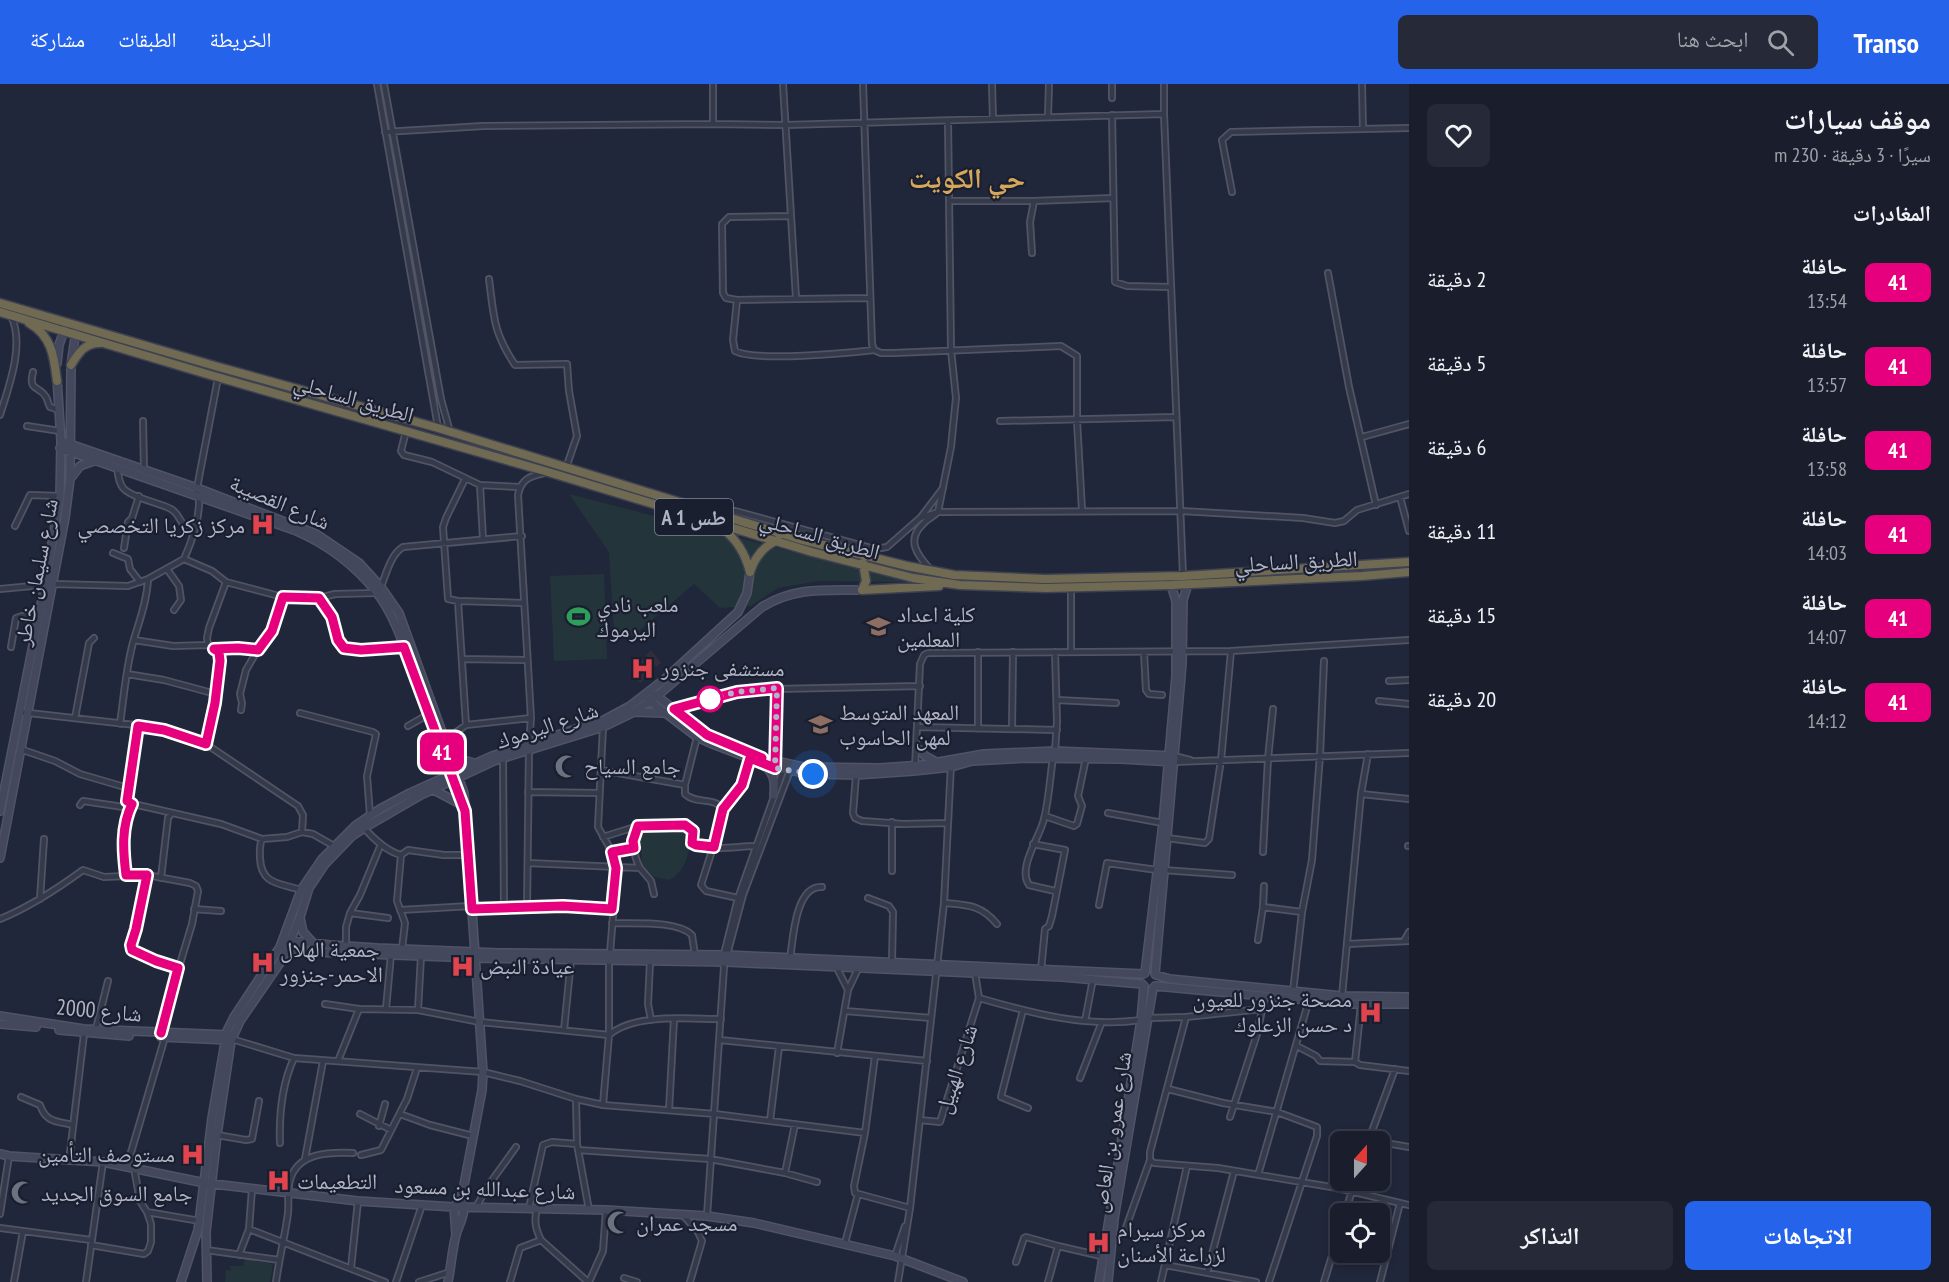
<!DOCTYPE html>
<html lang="ar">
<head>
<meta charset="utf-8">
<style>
  body { margin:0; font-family:"PT Sans Narrow","Noto Naskh Arabic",sans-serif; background:#262a38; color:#f1f3f6; direction:rtl; height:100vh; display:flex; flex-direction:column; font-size:22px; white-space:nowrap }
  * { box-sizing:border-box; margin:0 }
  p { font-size:20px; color:#9fa2a9 }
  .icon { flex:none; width:33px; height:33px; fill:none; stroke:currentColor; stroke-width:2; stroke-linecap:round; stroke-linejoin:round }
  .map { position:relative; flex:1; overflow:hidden; direction:ltr }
  .panel { display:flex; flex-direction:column; background:#191d2c; width:540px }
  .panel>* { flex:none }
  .badge { padding:0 12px; border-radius:9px; font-size:21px; line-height:39px }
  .needle { width:39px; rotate:21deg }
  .fabs { position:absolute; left:1330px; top:1047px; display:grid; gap:12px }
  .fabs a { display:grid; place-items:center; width:60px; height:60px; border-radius:9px; background:#191d2c; box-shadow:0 3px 9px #0003,0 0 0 2px #373b48; font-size:30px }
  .you { position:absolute; width:30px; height:30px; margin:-15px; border:4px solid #fff; border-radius:50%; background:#1a73e8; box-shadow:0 0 0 9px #1a73e833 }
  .map>.badge { position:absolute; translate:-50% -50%; box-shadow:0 0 0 3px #fff }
  h2 { padding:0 18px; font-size:22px; line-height:54px }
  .round { display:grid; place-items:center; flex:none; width:63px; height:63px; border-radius:9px; background:#262a38 }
  .overview { display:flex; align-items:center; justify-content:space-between; height:102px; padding:0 18px }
  h1 { font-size:28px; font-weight:700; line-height:45px }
  .button { display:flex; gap:12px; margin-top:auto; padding:12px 18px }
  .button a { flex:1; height:69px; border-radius:9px; background:#2563eb; color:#fff; font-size:24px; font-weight:700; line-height:69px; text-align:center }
  .button a+a { background:#262a38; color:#f1f3f6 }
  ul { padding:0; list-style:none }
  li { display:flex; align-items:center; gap:18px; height:84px; padding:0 18px }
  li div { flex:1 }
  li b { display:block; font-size:22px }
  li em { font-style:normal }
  li .badge { min-width:66px; font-weight:700; text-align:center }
  header { display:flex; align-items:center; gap:36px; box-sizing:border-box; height:84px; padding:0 30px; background:#2563eb; color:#fff }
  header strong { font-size:28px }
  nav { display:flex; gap:33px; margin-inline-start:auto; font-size:21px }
  .search { width:420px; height:54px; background:#262a38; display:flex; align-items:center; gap:15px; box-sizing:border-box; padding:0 21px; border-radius:9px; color:#9fa2a9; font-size:22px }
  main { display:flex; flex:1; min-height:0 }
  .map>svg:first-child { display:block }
</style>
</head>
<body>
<header>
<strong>Transo</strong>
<div class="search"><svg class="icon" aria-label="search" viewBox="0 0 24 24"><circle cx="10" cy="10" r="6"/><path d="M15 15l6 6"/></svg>ابحث هنا</div>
<nav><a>الخريطة</a><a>الطبقات</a><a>مشاركة</a></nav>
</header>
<main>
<section class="panel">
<div class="overview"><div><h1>موقف سيارات</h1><p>سيرًا · 3 دقيقة · 230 m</p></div><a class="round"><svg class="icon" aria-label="heart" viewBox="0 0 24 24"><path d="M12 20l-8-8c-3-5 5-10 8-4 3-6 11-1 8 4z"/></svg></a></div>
<h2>المغادرات</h2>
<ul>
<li><span class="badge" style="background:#e6007e;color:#fff">41</span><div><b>حافلة</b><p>13:54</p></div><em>2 دقيقة</em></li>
<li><span class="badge" style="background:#e6007e;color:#fff">41</span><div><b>حافلة</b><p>13:57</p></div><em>5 دقيقة</em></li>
<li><span class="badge" style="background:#e6007e;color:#fff">41</span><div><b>حافلة</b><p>13:58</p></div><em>6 دقيقة</em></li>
<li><span class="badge" style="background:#e6007e;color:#fff">41</span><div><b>حافلة</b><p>14:03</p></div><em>11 دقيقة</em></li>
<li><span class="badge" style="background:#e6007e;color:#fff">41</span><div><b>حافلة</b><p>14:07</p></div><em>15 دقيقة</em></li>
<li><span class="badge" style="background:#e6007e;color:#fff">41</span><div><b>حافلة</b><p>14:12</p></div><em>20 دقيقة</em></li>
</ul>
<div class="button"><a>الاتجاهات</a><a>التذاكر</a></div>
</section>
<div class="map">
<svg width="1409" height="1198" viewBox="0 0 1409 1198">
  <rect width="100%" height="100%" fill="#21273a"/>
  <path fill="#312d3b" d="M651,566L661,579L656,583L654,580L652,582L654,586L640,599L630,587L644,575L648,579L650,577L646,571Z"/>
  <path fill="#23343b" d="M569,410L909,498L819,497L778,504L751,522L720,524L694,500L633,552L614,547L609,468Z
    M604,490L607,575L554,577L550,492Z
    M682,741L693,745C689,765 688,785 670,796L654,793L646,786L642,777L640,752L649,743Z
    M245,1175L273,1180L270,1198H225L226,1186L231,1187L230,1182H243Z"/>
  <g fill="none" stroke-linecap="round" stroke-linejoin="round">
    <defs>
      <path id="street" d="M377,0L438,343
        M384,0L441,315L450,348
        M713,0V40
        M783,0L796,214
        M863,0L872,260L874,266
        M992,0L993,35
        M1112,0V14
        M1164,0V30
        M1362,0L1363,45
        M1112,31L1115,198L1127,202L1171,203
        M1048,32L1049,0
        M385,48L483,42L713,40L786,41L1164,30L1183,492
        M1232,108L1222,56L1231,48L1409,44
        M949,117H1034L1113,114
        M791,132L729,133L722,140L723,209L726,214L737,216L733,256L735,267C756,278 848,269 874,266L881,269H894L1061,262L1077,272V337L1082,426
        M1032,169L1030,138L1034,117
        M1328,189L1349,303L1376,421
        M489,195C494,233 493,248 515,281L567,280L569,307L577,352L566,384
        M737,216L870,214
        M33,288C28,308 39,301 46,313C48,316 48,320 50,323L59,326
        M0,331C9,302 25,260 11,232
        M143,337L144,386
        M1000,337L1176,333
        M27,342L60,347
        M406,347L401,367L404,371L432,378L480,401L520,403
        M1362,353L1409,340
        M117,383C118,391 119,400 124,405C133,414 160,419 171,425C183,432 177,444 196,443
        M465,395L446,434L443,443L448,515L458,517L523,519
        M480,401L483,455
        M1400,413L1409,447
        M720,429L735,427L875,465L887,463L920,434L938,428L1181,427L1303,434L1335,439L1344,437L1357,426L1409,410
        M921,433L943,404
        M15,442L30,411L60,412
        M124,464L128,438L132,434L139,412
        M113,469L128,475L130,485L140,498
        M184,475L212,487L226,498L283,513L319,514L335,510L377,509
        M167,485L179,502L181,516L174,526
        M930,485C917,471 906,456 923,440C927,435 933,433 938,428L951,363L956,314L951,266L948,38
        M381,503C386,490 391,470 403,463L522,452
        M1071,504V567
        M0,505L53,500L128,502L148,495
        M319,514L332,533L338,556L344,564L361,566L404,563
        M458,517L466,641
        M134,556L173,562L208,561
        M11,563L16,534L22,532L39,534
        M214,565L238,564L258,566
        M1144,568L1146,606L1149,610L1162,611
        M462,575L527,576
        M127,590L164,596L216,610
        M1389,597L1409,596
        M1057,616L1116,619
        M1379,617L1409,620
        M674,625L737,608L777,605L920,602
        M241,626L242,619L240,610L246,586L260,562L272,547L283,513
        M20,628L144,642L184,652L206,660L298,722L303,731L302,748
        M300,629L373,648L376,650L367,692L370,731
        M75,634L89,559L94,554
        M120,640C124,612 126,582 134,555C140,535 147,516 148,495L184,475C192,457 199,438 199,418C199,413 197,410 197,404L218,294
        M138,642L128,704L129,719L221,740L262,755L287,753L302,748L313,750L334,762
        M408,642L429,630
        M603,643L598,743L612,768L617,784L610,869
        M917,643L1057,646
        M978,645V568
        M1012,645L1013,568
        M697,653L685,701V710C697,721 713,712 723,725V732L701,801L706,807L738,814
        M444,657L466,641L531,634
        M206,660L215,619L220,577L219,568L208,561L207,554L209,544L226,498
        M529,660L531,634L518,411C521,395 530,392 545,389
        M20,665L55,677L80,690L128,704
        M1055,667L1057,638L1055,568
        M1174,672L1190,676
        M1053,673C1050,694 1049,715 1044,735C1040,753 1017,784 1029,801L1055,807
        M503,674L504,824
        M1173,678L1409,669
        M776,680L777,605
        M915,684L920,580L924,571L928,569L1231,567L1409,556
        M601,686L685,701
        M856,691L853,729L855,734L862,737L903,740L948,739
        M528,708L598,709
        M1361,710L1409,715
        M80,721L83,717L130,724
        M723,725L742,701L750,674
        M1108,729L1163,739
        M1045,732L1074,742L1077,740L1082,722L1078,712L1086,674
        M892,738V787
        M638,742C633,758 632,769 640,784
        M364,744C374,755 386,767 401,771L408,766L444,771H467
        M603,753L638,742L685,741L693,747L692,759C708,768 737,762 755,762
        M1167,754L1205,759L1209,755L1221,676L1231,567
        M262,755C259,762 260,768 260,774C261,801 280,799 301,806
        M1033,760L1065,766L1052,832L1049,842L1045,845L1041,886
        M1408,762H1409
        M612,768L634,764
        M1263,768L1268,675L1273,625
        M401,771L397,817L405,839L402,865
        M528,779L640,784L651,797L654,810
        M1163,786L1232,791
        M126,791C123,767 122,743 132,720
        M147,791L131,864L136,869L178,884
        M161,794L168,734L171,730
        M868,814L889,822L893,828L892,878
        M40,815L44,755
        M944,819C968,821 981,821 997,840
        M1099,821L1107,779L1157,786
        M1263,823L1302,828
        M527,824L529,666
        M194,825L221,827
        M472,825L563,822L612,825
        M400,826L471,822
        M350,829L388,834
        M0,835C30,823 57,805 83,786L104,793L147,791L190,799L196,802L198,807L192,840L164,933L161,949
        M612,839C633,840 677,836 692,851L695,871
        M1258,856L1263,823L1264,802
        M1404,857L1409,848
        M1348,860L1409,857
        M346,863V843L350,829L360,811L381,760
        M727,871L743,811L791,684
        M790,875C793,856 795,801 822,803
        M650,878L648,920L651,936
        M837,884L848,906
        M975,889L979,914C1031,929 1086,944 1141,936
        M1293,908L1302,828L1312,776L1320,671L1324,577
        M1342,912L1361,710L1368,670
        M325,920L359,925L418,926L480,938L609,951C635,929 688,935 721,935
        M1361,920L1355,978L1360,981L1409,987
        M386,925L391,870
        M418,926L421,872
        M1023,926L1001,1013L1028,1024
        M845,927L931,934
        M1148,934L1186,933L1262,925
        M1085,937L1093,895
        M96,945L108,897
        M564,946L571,876
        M720,956L927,977
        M231,957L235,956L294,974L483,988L520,997L576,1015L603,1021L715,1030L865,1049
        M1297,962L1316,972L1320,977L1355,978
        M837,969L848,906L858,885
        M875,972L865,1049L854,1102L855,1109L910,1124
        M338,977L359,925
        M1080,994L1101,940
        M1168,1005L1223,1019L1277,1028L1317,1043V1052L1269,1198
        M21,1013L40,1021C46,1039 57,1037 73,1041
        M576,1015L577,1060L589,1126
        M603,1021L609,951V877
        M669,1026L674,935
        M360,1030L391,1046
        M400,1030L430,1041L473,1052
        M1230,1033L1257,950L1265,912
        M920,1036L940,1038L979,914
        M770,1037L779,963
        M379,1042L385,1020
        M217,1051L246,1056L252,1055L259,1017
        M1368,1058L1395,985
        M1380,1058L1409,1063
        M280,1059C279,1030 282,1000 294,974
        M578,1066L710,1075L785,1089L817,1098
        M361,1071L381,1066L407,1015L417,984
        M305,1075L323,977
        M1150,1076L1154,1079L1218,1084L1337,1104L1409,1121
        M69,1077L84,950
        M127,1082L165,953
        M785,1089L795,1040
        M1258,1091L1309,916
        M476,1123L490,1099L516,1063
        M529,1124L543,1061L552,1058L577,1060
        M537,1124C534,1136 535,1144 541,1156L588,1198
        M147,1128L200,1137
        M0,1130L9,1072
        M1345,1130L1355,1096
        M683,1131L698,1148L702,1157L690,1198
        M707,1132L724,883L722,878L738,814L784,684
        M0,1144L91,1156
        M249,1145L252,1105
        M1124,1149L1150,1076V1068L1186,933
        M845,1159L858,1110
        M91,1161L144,1170L148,1167L151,1158V1140L147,1128L140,1117L134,1084
        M206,1166L279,1176
        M239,1171L249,1145L385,1198
        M895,1172L905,1142
        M1016,1178L1024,1154L1026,1153L1058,1162
        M1165,1181L1256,1198
        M351,1184L358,1117
        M1207,1189L1234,1087
        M624,1194L637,1198
        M14,1198L23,1147
        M86,1198L103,1078
        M276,1198C279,1175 285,1152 288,1129C289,1118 287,1107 290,1096C298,1068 330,1068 353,1069
        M396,1198L422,1121
        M419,1198L450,1188
        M510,1198L520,1164L541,1156
        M589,1198L603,1167L606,1126
        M898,1198L910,1124L944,819L951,680
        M1048,1198L1058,1162L1101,1172
        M1161,1198L1187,1082
        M1324,1198L1341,1142
        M1380,1198L1400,1119"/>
      <path id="secondary" d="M57,280L59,261L65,244
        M61,357L197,404L316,450L359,479L381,503L399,529L464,709L483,988L482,1006L464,1101L461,1114L454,1123L456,1151
        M60,364L294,446C327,460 355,481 377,509C394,531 403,559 412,584C429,630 444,677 463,722
        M70,395L80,382L96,376
        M654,610L707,651L762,674L803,683L880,684L922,681L984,670L1055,667L1174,672
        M647,615L697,653L710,659L775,684L813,690L856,691L914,687L951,683L972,677L1027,674L1121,675L1173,678
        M634,628L664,629
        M450,666L463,676L474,679
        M920,666L925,672L936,678
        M765,682C775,691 775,699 774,711
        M432,705L462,721
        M0,727L45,501L60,412L61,357L57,294
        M0,774L65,434L70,395L71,281L76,247
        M300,834L303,848L314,860
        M286,856L330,861L377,864L499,869L728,871L1143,890
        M285,864L312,868L476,874L726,878L1062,893L1142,900
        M1145,889L1163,739L1176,592V517L1171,501
        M1155,890L1182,580L1183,516L1188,500
        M1156,891L1170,895L1342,912L1409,913
        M1155,902L1352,920H1409
        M0,932L84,945L230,951
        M0,940L36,943
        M59,946L129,952
        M161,953L228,956
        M0,1070L9,1072L103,1078L205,1099L358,1117L454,1123L606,1126L707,1132L754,1139L895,1172L963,1198
        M181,1198L198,1146L212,1034L227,947L234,933L280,863L301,806L322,775L355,742L380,725L410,709L492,672L604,636L630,622L665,595L738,528L747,509L750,488
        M207,1198L206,1148L217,1051L231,957L240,937L282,876L300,833L309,804L325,780L352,752L364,744L421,711L494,677L603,643L634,628L657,612L762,523C794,503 825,506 862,506
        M448,1198C451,1183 452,1166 456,1151C459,1140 466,1130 463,1119
        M1099,1198L1141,936L1144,902
        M1108,1198L1114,1135L1153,904"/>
      <path id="highway" d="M0,219L215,282L438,344L799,455L907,482L954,491L1045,495L1183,492L1409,478
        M0,228L207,290L548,388L812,468L913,494L960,501L1046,504L1171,501L1362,492L1409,488
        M29,239C52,252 54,273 57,297
        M71,281C79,268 85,259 100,259
        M722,444C737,456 745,469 750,488
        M750,488C755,473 763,462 778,456
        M862,506L939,502
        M862,506L866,497L863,479"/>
    </defs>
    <use href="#street" stroke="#505465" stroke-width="8"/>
    <use href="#secondary" stroke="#505465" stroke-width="10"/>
    <use href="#highway" stroke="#3d4152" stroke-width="11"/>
    <use href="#street" stroke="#353a4a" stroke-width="4.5"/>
    <use href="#secondary" stroke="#43485d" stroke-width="7"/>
    <use href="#highway" stroke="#706a52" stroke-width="8"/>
  </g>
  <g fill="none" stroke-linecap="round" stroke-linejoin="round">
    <defs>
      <path id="line" d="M161,949L178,884L156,877L132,866L131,861L136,845L147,791H126C123,767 121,743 132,720L127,717L138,642L164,646L206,660L215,619L220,577L219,568L214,565L238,564L258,566L272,547L283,513L319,514L332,533L338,556L344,564L361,566L404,563L465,727L472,825L563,822L612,825L616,784L612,768L634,764L633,757L638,742L685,741L693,747L692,759L696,761L714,763L723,725L742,701L750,674L775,684L777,604L737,608L674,625L707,651L762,674"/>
    </defs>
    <use href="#line" stroke="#fff" stroke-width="14"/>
    <use href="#line" stroke="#e6007e" stroke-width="9"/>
    <path stroke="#b0b4c6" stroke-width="6" stroke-dasharray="0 10.8" d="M710,615L737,608L777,604L775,684L813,690"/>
  </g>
  <defs>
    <symbol id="hospital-bare" viewBox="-9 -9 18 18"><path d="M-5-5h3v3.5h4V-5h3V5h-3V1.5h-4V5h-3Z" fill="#e0444e" stroke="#1a1f2f" stroke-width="2.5" paint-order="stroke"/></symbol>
    <symbol id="stadium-bare" viewBox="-9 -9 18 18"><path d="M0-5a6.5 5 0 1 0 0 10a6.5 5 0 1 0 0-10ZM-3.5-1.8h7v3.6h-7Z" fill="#2e9e5b" stroke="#1a1f2f" stroke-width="2.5" paint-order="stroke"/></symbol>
    <symbol id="university-bare" viewBox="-9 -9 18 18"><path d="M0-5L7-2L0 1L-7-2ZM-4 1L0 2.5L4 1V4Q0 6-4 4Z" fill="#8d6e63" stroke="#1a1f2f" stroke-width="2.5" paint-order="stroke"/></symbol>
    <symbol id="mosque-bare" viewBox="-9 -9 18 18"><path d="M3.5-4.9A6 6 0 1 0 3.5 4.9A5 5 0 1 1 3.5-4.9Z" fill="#6b7280" stroke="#1a1f2f" stroke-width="2.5" paint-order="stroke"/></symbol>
  </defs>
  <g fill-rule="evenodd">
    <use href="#hospital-bare" x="246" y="424" width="33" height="33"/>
    <use href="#stadium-bare" x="562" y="516" width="33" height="33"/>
    <use href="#university-bare" x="862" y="526" width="33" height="33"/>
    <use href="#hospital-bare" x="626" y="568" width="33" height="33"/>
    <use href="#university-bare" x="804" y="624" width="33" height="33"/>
    <use href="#mosque-bare" x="550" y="666" width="33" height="33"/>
    <use href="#hospital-bare" x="246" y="862" width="33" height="33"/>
    <use href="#hospital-bare" x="446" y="866" width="33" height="33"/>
    <use href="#hospital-bare" x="1354" y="912" width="33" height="33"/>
    <use href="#hospital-bare" x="176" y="1054" width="33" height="33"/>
    <use href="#hospital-bare" x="262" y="1080" width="33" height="33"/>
    <use href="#mosque-bare" x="6" y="1092" width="33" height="33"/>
    <use href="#mosque-bare" x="602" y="1122" width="33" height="33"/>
    <use href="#hospital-bare" x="1082" y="1142" width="33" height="33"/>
  </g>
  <circle fill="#fff" stroke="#e6007e" stroke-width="3" cx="710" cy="615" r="12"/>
  <g text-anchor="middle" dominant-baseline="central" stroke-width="4.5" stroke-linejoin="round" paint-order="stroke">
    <rect fill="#1a1f2f" stroke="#838799" stroke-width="1.5" x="655" y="415" width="78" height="36" rx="4.5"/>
    <g font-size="21" font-weight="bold" fill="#b0b4c6">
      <text x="694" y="433">A 1 طس</text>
    </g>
    <g font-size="22" fill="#b0b4c6" stroke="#1a1f2f">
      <text transform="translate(354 314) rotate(16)">الطريق الساحلي</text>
      <text transform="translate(280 418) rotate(23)">شارع القصيبة</text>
      <text transform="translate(820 451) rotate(16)">الطريق الساحلي</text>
      <text transform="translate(1296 477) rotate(-3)">الطريق الساحلي</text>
      <text transform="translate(36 488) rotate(-79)">شارع سليمان خاطر</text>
      <text transform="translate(547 641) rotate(-18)">شارع اليرموك</text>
      <text transform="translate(99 926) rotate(5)">شارع 2000</text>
      <text transform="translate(956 985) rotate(-72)">شارع الهبيل</text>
      <text transform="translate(1111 1048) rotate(-81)">شارع عمرو بن العاص</text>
      <text transform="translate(485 1104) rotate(2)">شارع عبدالله بن مسعود</text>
    </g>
    <g font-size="22" fill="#b0b4c6" stroke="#1a1f2f" text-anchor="start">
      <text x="245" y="441" text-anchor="end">مركز زكريا التخصصي</text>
      <text x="597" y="520">ملعب نادي<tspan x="597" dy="25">اليرموك</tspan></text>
      <text x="897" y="530">كلية اعداد<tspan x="897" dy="25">المعلمين</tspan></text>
      <text x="661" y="584">مستشفى جنزور</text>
      <text x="839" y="628">المعهد المتوسط<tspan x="839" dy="25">لمهن الحاسوب</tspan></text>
      <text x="584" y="682">جامع السياح</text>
      <text x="280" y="865">جمعية الهلال<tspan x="280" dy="25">الاحمر-جنزور</tspan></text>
      <text x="480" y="882">عيادة النبض</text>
      <text x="1352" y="915" text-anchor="end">مصحة جنزور للعيون<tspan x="1352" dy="25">د حسن الزعلوك</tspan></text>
      <text x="175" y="1070" text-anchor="end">مستوصف التأمين</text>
      <text x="297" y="1097">التطعيمات</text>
      <text x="41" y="1109">جامع السوق الجديد</text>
      <text x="636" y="1139">مسجد عمران</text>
      <text x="1117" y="1145">مركز سيرام<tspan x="1117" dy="25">لزراعة الأسنان</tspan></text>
    </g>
    <g font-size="28" font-weight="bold" fill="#d5a75c" stroke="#1a1f2f">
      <text x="967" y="93">حي الكويت</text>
    </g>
  </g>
</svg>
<div class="fabs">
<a><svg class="needle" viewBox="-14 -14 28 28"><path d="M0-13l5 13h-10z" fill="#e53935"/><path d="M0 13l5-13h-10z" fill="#9fa2a9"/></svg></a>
<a><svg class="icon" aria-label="locate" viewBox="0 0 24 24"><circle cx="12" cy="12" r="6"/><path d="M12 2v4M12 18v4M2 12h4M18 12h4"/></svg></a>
</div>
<div class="you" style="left:813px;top:690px"></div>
<b class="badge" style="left:442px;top:668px;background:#e6007e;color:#fff">41</b>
</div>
</main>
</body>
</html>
